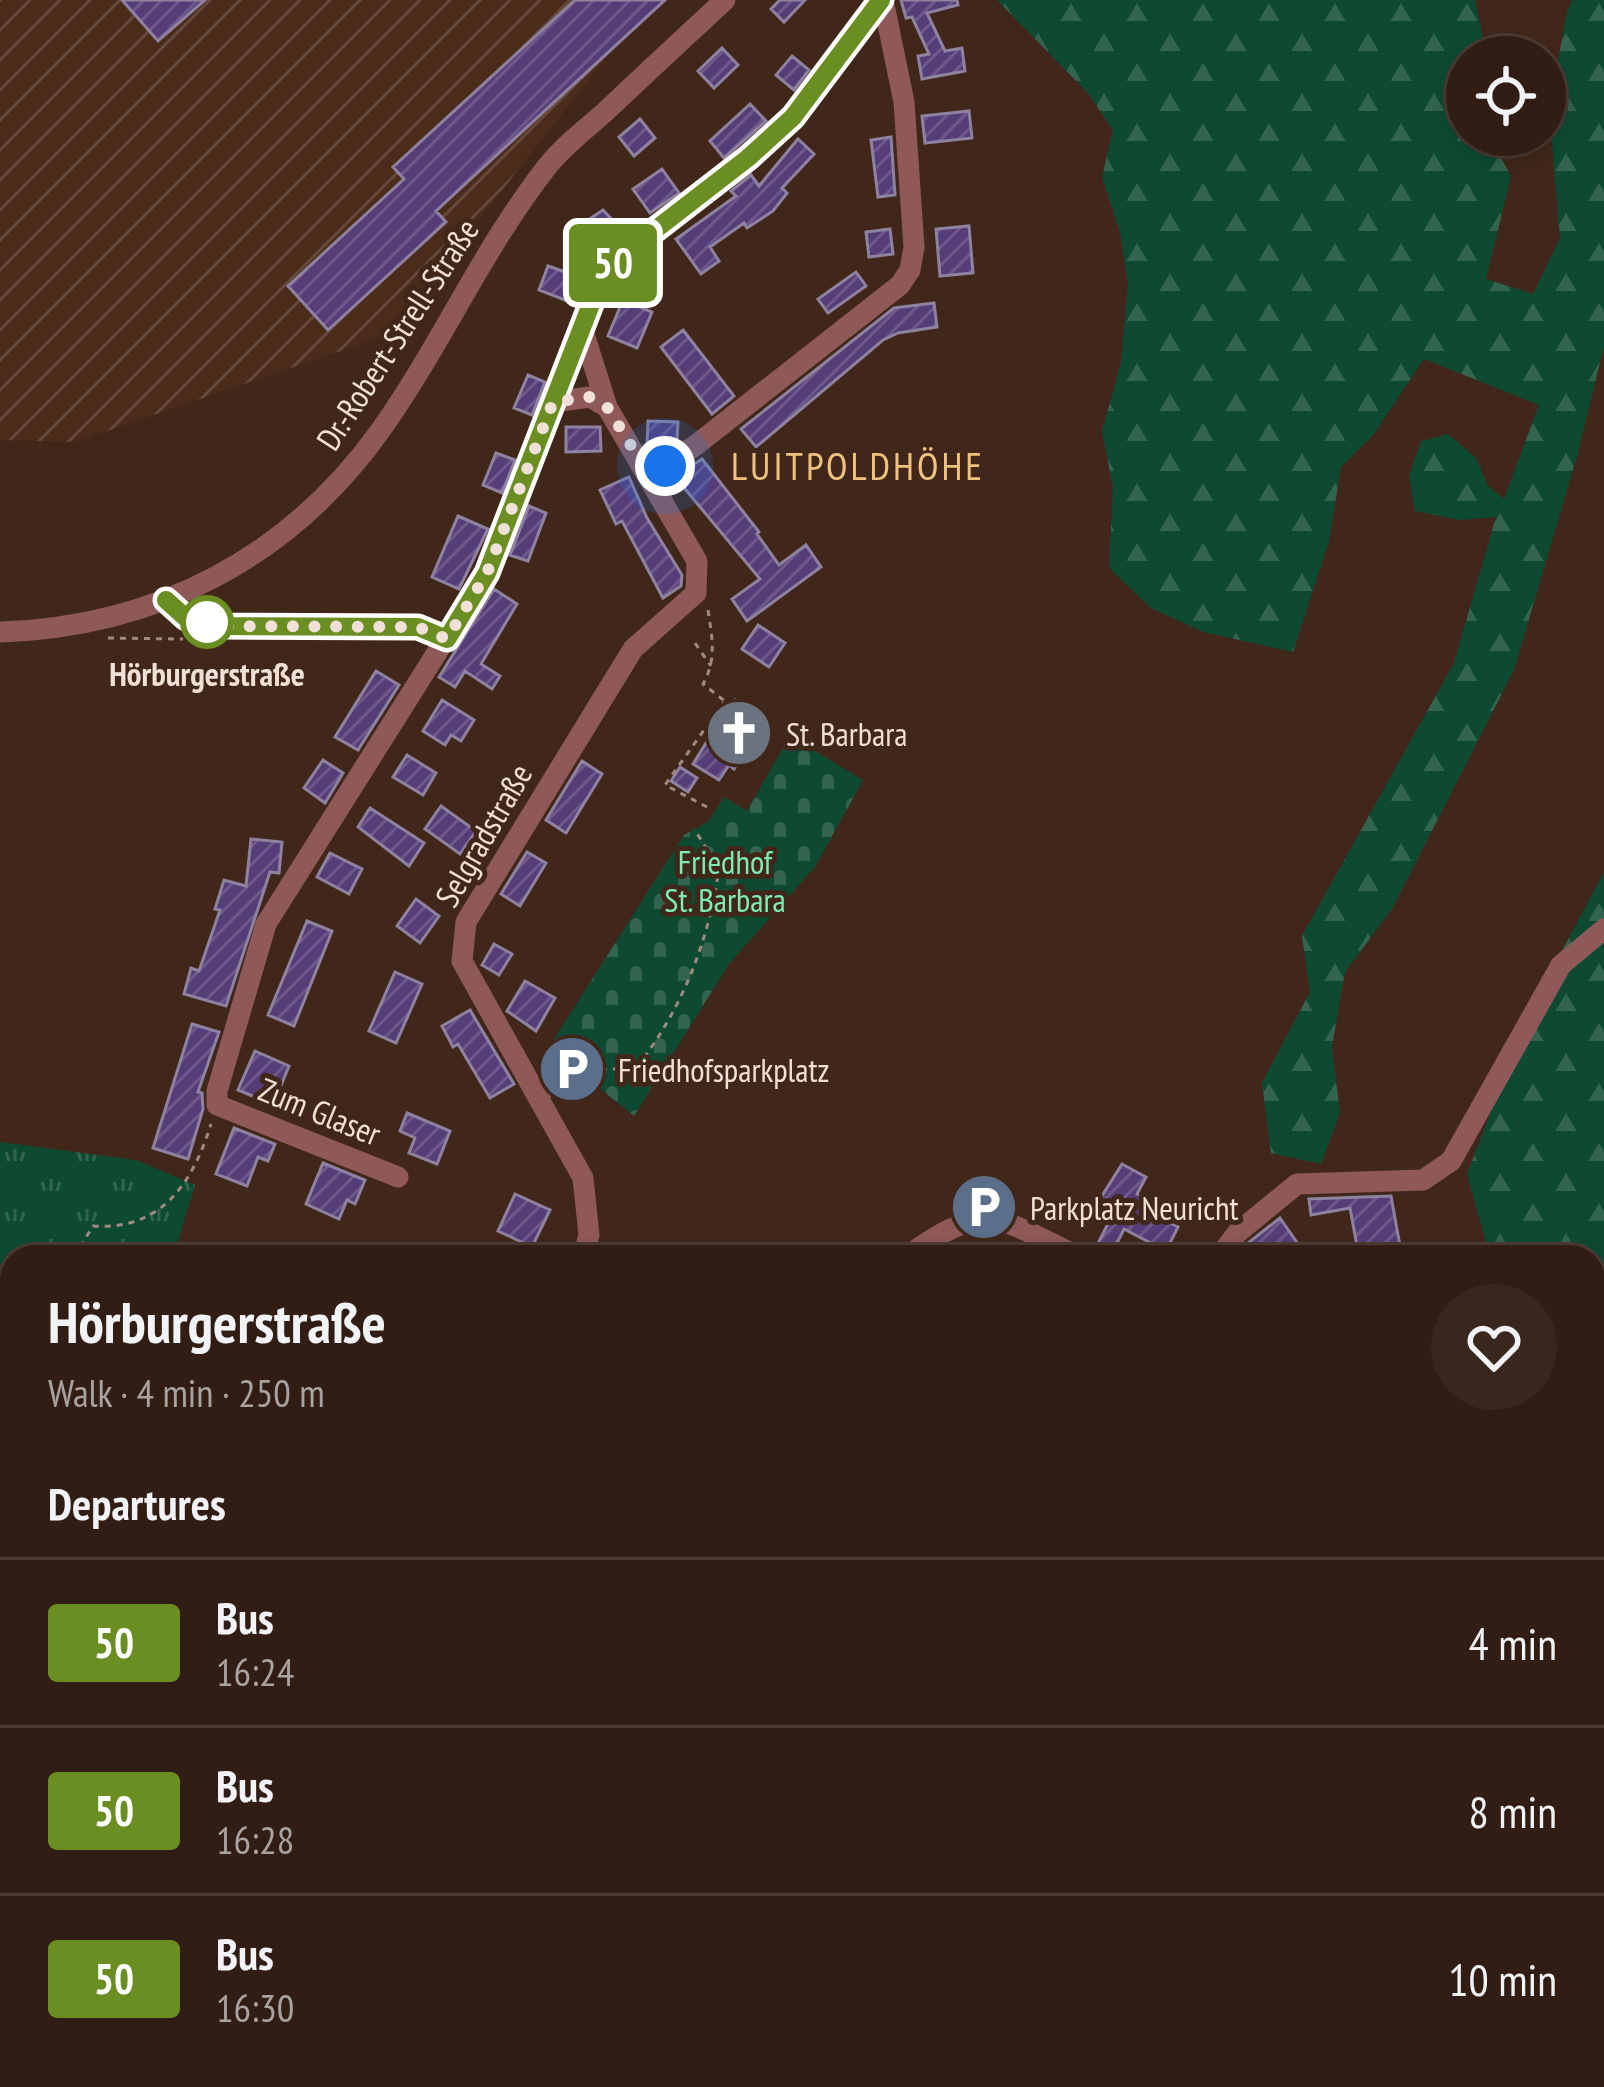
<!DOCTYPE html>
<html lang="en">
<head>
<meta charset="utf-8">
<style>
  body { margin:0; font-family:"PT Sans Narrow",sans-serif; background:#39261d; color:#f1f3f6; height:100vh; display:flex; flex-direction:column; font-size:45px; white-space:nowrap }
  * { box-sizing:border-box; margin:0 }
  p { font-size:39px; color:#a8a2a0 }
  .icon { flex:none; width:66px; height:66px; fill:none; stroke:currentColor; stroke-width:2; stroke-linecap:round; stroke-linejoin:round }
  .map { position:relative; flex:1; overflow:hidden }
  .panel { position:absolute; left:0px; top:1245px; width:1605px; height:843px; display:flex; flex-direction:column; background:#311d14; border-radius:36px 36px 0 0; box-shadow:0 6px 18px #0003,0 0 0 3px #4c3b34 }
  .panel>* { flex:none }
  .badge { padding:0 24px; border-radius:9px; font-size:42px; line-height:78px }
  .tools { position:absolute; left:1446px; top:36px; display:grid; gap:24px }
  .tools a { display:grid; place-items:center; width:120px; height:120px; border-radius:50%; background:#311d14; box-shadow:0 6px 18px #0003,0 0 0 3px #4c3b34; font-size:60px }
  .you { position:absolute; width:60px; height:60px; margin:-30px; border:9px solid #fff; border-radius:50%; background:#1a73e8; box-shadow:0 0 0 18px #1a73e833 }
  .map>.badge { position:absolute; translate:-50% -50%; box-shadow:0 0 0 6px #fff }
  h2 { padding:0 48px; font-size:45px; line-height:108px }
  .round { display:grid; place-items:center; flex:none; width:126px; height:126px; border-radius:63px; background:#39261d }
  .head { display:flex; align-items:center; justify-content:space-between; height:204px; padding:0 48px }
  h1 { font-size:57px; font-weight:800; line-height:90px }
  ul { padding:0; list-style:none }
  li { display:flex; align-items:center; gap:36px; height:168px; padding:0 48px; border-top:3px solid #4c3b34 }
  li div { flex:1 }
  li b { display:block; font-size:45px }
  li em { font-style:normal }
  li .badge { min-width:132px; font-weight:700; text-align:center }
  .map>svg:first-child { display:block }
</style>
</head>
<body>
<div class="map">
<svg width="1604" height="2087" viewBox="0 0 1604 2087">
  <defs>
    <pattern id="industrial-furrows" width="10" height="10" patternUnits="userSpaceOnUse" patternTransform="scale(3)"><rect width="10" height="10" fill="#4b2b1a"/><path d="M-1 1l2-2M0 10L10 0M9 11l2-2" fill="none" stroke="#65493b"/></pattern>
    <pattern id="forest-firs" width="22" height="20" patternUnits="userSpaceOnUse" patternTransform="scale(3)"><rect width="22" height="20" fill="#0e4a32"/><path d="M5 1l3.5 6h-7zM16 11l3.5 6h-7z" fill="#32644f"/></pattern>
    <pattern id="cemetery-stones" width="16" height="16" patternUnits="userSpaceOnUse" patternTransform="scale(3)"><rect width="16" height="16" fill="#0e4a32"/><path d="M2 7V4a2 2 0 0 1 4 0v3zM10 15v-3a2 2 0 0 1 4 0v3z" fill="#32644f"/></pattern>
    <pattern id="park-tufts" width="24" height="20" patternUnits="userSpaceOnUse" patternTransform="scale(3)"><rect width="24" height="20" fill="#0e4a32"/><path d="M3 7l-1-3M5 7V3M7 7l1-3M15 17l-1-3M17 17v-4M19 17l1-3" fill="none" stroke="#32644f"/></pattern>
    <pattern id="building-hatch" width="6" height="6" patternUnits="userSpaceOnUse" patternTransform="scale(3)"><rect width="6" height="6" fill="#553d78"/><path d="M-1 1l2-2M0 6l6-6M5 7l2-2" fill="none" stroke="#6e598a"/></pattern>
  </defs>
  <rect width="100%" height="100%" fill="#41271a"/>
  <path fill="url(#industrial-furrows)" d="M0,0H652L388,335L75,442L0,440Z"/>
  <path fill="url(#forest-firs)" d="M997,0H1475L1487,57H1467V135H1489L1511,176L1486,279L1533,294L1560,238L1549,109L1567,12L1572,0H1604V346L1577,456L1514,670L1392,909L1345,972L1332,1046L1340,1113L1321,1164L1271,1153L1262,1083L1310,992L1302,936L1454,663L1496,517L1460,520L1415,511L1409,476L1421,441L1448,434L1476,458L1488,486L1504,499L1539,405L1424,359L1374,434L1341,467L1329,541L1293,652L1203,632L1151,608L1109,568L1113,487L1102,431L1121,363L1128,283L1120,232L1102,177L1113,130L1088,93Z
    M1604,872V1549L1599,1547L1593,1498V1257H1490L1467,1174L1530,1011Z
    M0,1487H12V1638L0,1676Z
    M0,1684L12,1726V2076H167L175,2087H0V1775H7L0,1756Z
    M1593,2017H1604V2087H1334L1337,2076H1593Z
    M585,2076H748L747,2087H577Z"/>
  <path fill="url(#cemetery-stones)" d="M790,736L863,780L815,867L729,964L634,1116L549,1047L684,835L709,821L724,797L747,811Z"/>
  <path fill="url(#park-tufts)" d="M0,1142L136,1160L195,1185L173,1257H12V1389L0,1357Z"/>
  <path fill="url(#building-hatch)" stroke="#8d829f" stroke-width="3" d="M122,0H205L158,41Z
    M575,0H665L436,211L446,222L328,330L288,286L404,179L393,167Z
    M780,0H805L784,22L771,9Z
    M901,0H957L958,5L927,13L945,51L962,48L965,71L922,79L918,56L929,54L912,17L906,18Z
    M722,48L738,65L714,88L698,71Z
    M792,56L809,70L794,90L776,75Z
    M750,104L766,121L724,158L710,141Z
    M969,111L972,138L925,143L922,116Z
    M640,119L655,138L634,156L619,137Z
    M891,137L895,195L878,197L871,140Z
    M798,139L814,154L782,188L787,193L773,211L747,228L744,223L710,247L719,261L701,274L676,239L736,196L731,191L751,175L759,186Z
    M662,169L679,193L650,213L633,189Z
    M603,210L616,224L589,250L572,231Z
    M969,226L973,273L940,276L936,229Z
    M890,229L893,254L869,257L866,232Z
    M548,266L585,279L575,304L539,290Z
    M856,272L866,286L828,313L818,299Z
    M623,300L652,312L637,348L608,336Z
    M934,303L937,327L898,333L883,340L756,447L741,429L894,308Z
    M683,330L734,396L712,414L661,347Z
    M528,375L545,382L532,415L514,408Z
    M648,421L678,422L677,440L670,444L647,443Z
    M566,427H600L601,451L566,452Z
    M496,453L515,460L502,493L483,485Z
    M702,459L759,532L757,534L779,565L806,545L821,567L747,621L732,599L760,579L675,477Z
    M629,477L647,518L682,575L681,586L663,598L622,521L616,524L600,490Z
    M529,506L546,513L528,561L510,555Z
    M458,516L488,529L459,589L432,577Z
    M494,589L517,604L481,664L500,676L492,689L465,671L455,687L439,677Z
    M758,625L785,643L769,667L742,649Z
    M376,671L399,685L358,750L335,737Z
    M442,700L474,720L461,741L451,735L445,745L423,731Z
    M735,700L766,719L734,769L729,765L719,780L693,764L706,743L711,747L731,715L727,712Z
    M407,755L436,773L423,795L393,777Z
    M323,760L343,773L325,803L304,788Z
    M582,761L602,774L566,833L546,820Z
    M680,767L697,778L688,792L671,781Z
    M441,806L476,831L460,854L425,829Z
    M370,808L424,843L409,866L358,827Z
    M251,839L282,842L279,873L270,872L226,1006L184,994L191,968L199,971L220,910L215,909L224,880L246,886Z
    M527,852L546,863L520,906L501,894Z
    M330,853L362,869L349,894L317,877Z
    M416,899L439,916L420,943L397,926Z
    M307,921L332,931L294,1026L268,1015Z
    M494,944L512,954L499,975L482,965Z
    M395,972L422,984L396,1043L369,1031Z
    M525,981L555,998L536,1031L507,1011Z
    M470,1010L514,1084L490,1098L458,1044L453,1047L442,1026Z
    M192,1024L219,1032L198,1092L202,1093L203,1109L188,1159L153,1148Z
    M255,1051L289,1066L280,1088L269,1083L262,1100L238,1090Z
    M407,1113L450,1131L437,1164L409,1153L415,1138L400,1131Z
    M234,1128L275,1144L268,1161L258,1157L247,1186L216,1174Z
    M323,1163L365,1180L355,1204L347,1200L339,1219L306,1204Z
    M1122,1164L1146,1177L1137,1194L1150,1201L1145,1210L1178,1227L1166,1251L1124,1229L1110,1257L1093,1253L1112,1216L1097,1204Z
    M515,1194L550,1210L532,1247L498,1231Z
    M1391,1196L1402,1257H1359L1350,1208L1311,1215L1309,1199Z
    M1280,1218L1307,1257H1238L1248,1243Z"/>
  <g fill="none" stroke-linecap="round" stroke-linejoin="round">
    <path stroke="#9f8a7f" stroke-width="3" stroke-dasharray="6 6" stroke-linecap="butt" d="M708,610C712,637 717,659 703,684L731,706
      M108,638L183,639
      M695,643L711,666
      M707,807L665,785L724,702
      M589,1070L636,1068C682,1010 709,941 719,868L696,832
      M74,1257L93,1226C162,1231 193,1182 211,1124
      M0,1986L12,1997
      M96,2076L103,2087
      M869,2087L870,2076
      M1454,2087L1460,2076"/>
    <path stroke="#8e5958" stroke-width="10" d="M541,1100L572,1069
      M1593,1621L1604,1611
      M1593,1887L1604,1875"/>
    <path stroke="#8e5958" stroke-width="21" d="M582,328L607,407L697,561L696,593L633,649L466,922L462,961L583,1178L589,1235L583,1257
      M553,402L590,397L607,407
      M650,476L696,445L900,285L910,270L914,247L904,102L883,0
      M166,600L186,618L223,626L418,627L447,639
      M0,632C156,627 289,558 380,431C440,347 482,250 546,168C562,147 585,130 605,112C645,74 685,37 725,0
      M398,1177L217,1105V1091L266,924L487,573L600,281L611,264L749,158L793,117L881,0
      M906,1257C987,1199 995,1216 1079,1257
      M1219,1257L1237,1233L1297,1184L1423,1180L1451,1161L1561,965L1604,929"/>
  </g>
  <g fill="none" stroke-linecap="round" stroke-linejoin="round">
    <defs>
      <path id="line" d="M166,600L186,618L223,626L418,627L447,639L487,573L600,281L611,264L748,158L793,117L881,0"/>
    </defs>
    <use href="#line" stroke="#fff" stroke-width="27"/>
    <use href="#line" stroke="#6b8e23" stroke-width="18"/>
    <path stroke="#f1e0d7" stroke-width="12" stroke-dasharray="0 21.6" d="M207,622L223,626L418,627L447,639L487,573L553,402L590,397L607,407L650,476L665,466"/>
  </g>
  <defs>
    <symbol id="church-disc" viewBox="-11 -11 22 22"><circle r="9.5" fill="#6b7280" stroke="#41271a"/><path d="M-1.2-6h2.4v3.5h3.3v2.4h-3.3V6h-2.4V-.1h-3.3v-2.4h3.3Z" fill="#fff"/></symbol>
    <symbol id="parking-disc" viewBox="-11 -11 22 22"><circle r="9.5" fill="#5c6f8a" stroke="#41271a"/><path d="M-3.5-5.5H1a3.5 3.5 0 0 1 0 7H-1V5.5H-3.5ZM-1-3.4V-.6H.8a1.4 1.4 0 0 0 0-2.8Z" fill="#fff"/></symbol>
  </defs>
  <g fill-rule="evenodd">
    <use href="#church-disc" x="701" y="695" width="76" height="76"/>
    <use href="#parking-disc" x="534" y="1031" width="76" height="76"/>
    <use href="#parking-disc" x="946" y="1169" width="76" height="76"/>
  </g>
  <circle fill="#fff" stroke="#6b8e23" stroke-width="6" cx="207" cy="622" r="24"/>
  <g text-anchor="middle" dominant-baseline="central" stroke-width="10" stroke-linejoin="round" paint-order="stroke">
    <g font-size="33" fill="#f1e0d7" stroke="#41271a">
      <text transform="translate(397 334) rotate(-57)">Dr.-Robert-Strell-Straße</text>
      <text transform="translate(483 835) rotate(-60)">Selgradstraße</text>
      <text transform="translate(320 1111) rotate(22)">Zum Glaser</text>
    </g>
    <g font-size="33" font-weight="bold" fill="#f1e0d7" stroke="#41271a">
      <text x="207" y="673">Hörburgerstraße</text>
    </g>
    <g font-size="33" fill="#f1e0d7" stroke="#41271a" text-anchor="start">
      <text x="786" y="733">St. Barbara</text>
      <text x="618" y="1069">Friedhofsparkplatz</text>
      <text x="1030" y="1207">Parkplatz Neuricht</text>
    </g>
    <g font-size="33" fill="#7dedb8" stroke="#41271a">
      <text x="725" y="861">Friedhof<tspan x="725" dy="38">St. Barbara</tspan></text>
    </g>
    <g font-size="39" letter-spacing="3" fill="#f0c27f" stroke="#41271a">
      <text x="858" y="465">LUITPOLDHÖHE</text>
    </g>
  </g>
</svg>
<div class="tools">
<a><svg class="icon" aria-label="locate" viewBox="0 0 24 24"><circle cx="12" cy="12" r="6"/><path d="M12 2v4M12 18v4M2 12h4M18 12h4"/></svg></a>
</div>
<div class="you" style="left:665px;top:466px"></div>
<b class="badge" style="left:613px;top:263px;background:#6b8e23;color:#fff">50</b>
<section class="panel">
<div class="head"><div><h1>Hörburgerstraße</h1><p>Walk · 4 min · 250 m</p></div><a class="round"><svg class="icon" aria-label="heart" viewBox="0 0 24 24"><path d="M12 20l-8-8c-3-5 5-10 8-4 3-6 11-1 8 4z"/></svg></a></div>
<h2>Departures</h2>
<ul>
<li><span class="badge" style="background:#6b8e23;color:#fff">50</span><div><b>Bus</b><p>16:24</p></div><em>4 min</em></li>
<li><span class="badge" style="background:#6b8e23;color:#fff">50</span><div><b>Bus</b><p>16:28</p></div><em>8 min</em></li>
<li><span class="badge" style="background:#6b8e23;color:#fff">50</span><div><b>Bus</b><p>16:30</p></div><em>10 min</em></li>
</ul>
</section>
</div>
</body>
</html>
